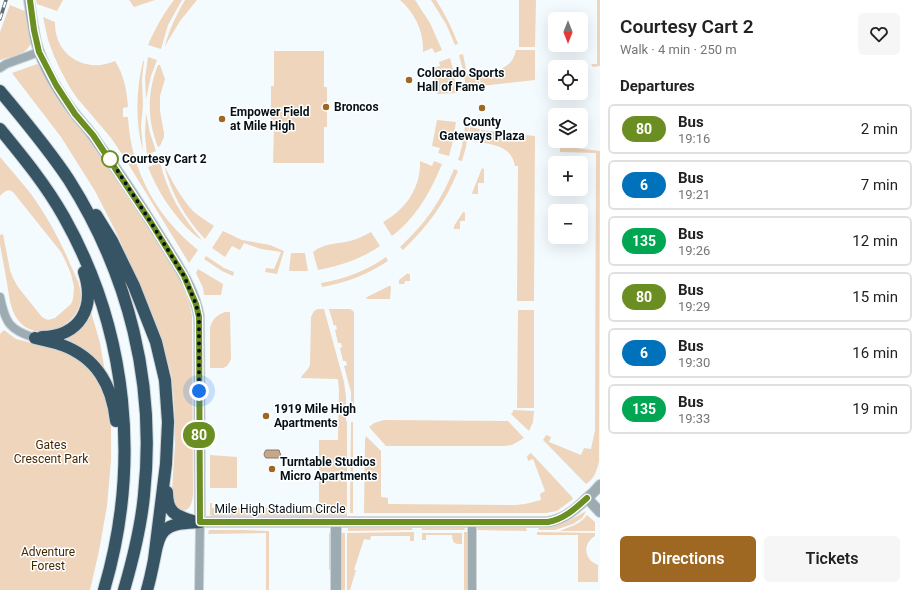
<!DOCTYPE html>
<html lang="en">
<head>
<meta charset="utf-8">
<style>
  body { margin:0; font-family:Roboto,sans-serif; background:#f6f6f6; color:#222; height:100vh; display:flex; flex-direction:column; font-size:15px; white-space:nowrap }
  * { box-sizing:border-box; margin:0 }
  p { font-size:13px; color:#767676 }
  .icon { flex:none; width:22px; height:22px; fill:none; stroke:currentColor; stroke-width:2; stroke-linecap:round; stroke-linejoin:round }
  .map { position:relative; flex:1; overflow:hidden }
  .panel { display:flex; flex-direction:column; background:#fff; width:320px }
  .panel>* { flex:none }
  .badge { padding:0 8px; border-radius:13px; font-size:14px; line-height:26px }
  .needle { width:26px; rotate:180deg }
  .buttons { position:absolute; left:548px; top:12px; display:grid; gap:8px }
  .buttons a { display:grid; place-items:center; width:40px; height:40px; border-radius:6px; background:#fff; box-shadow:0 4px 16px #0002; font-size:20px }
  .you { position:absolute; width:20px; height:20px; margin:-10px; border:3px solid #fff; border-radius:50%; background:#1a73e8; box-shadow:0 0 0 6px #1a73e833 }
  .map>.badge { position:absolute; translate:-50% -50%; box-shadow:0 0 0 2px #fff }
  h2 { padding:0 20px; font-size:15px; line-height:36px }
  .round { display:grid; place-items:center; flex:none; width:42px; height:42px; border-radius:6px; background:#f6f6f6 }
  .summary { display:flex; align-items:center; justify-content:space-between; height:68px; padding:0 20px }
  h1 { font-size:19px; font-weight:600; line-height:30px }
  .button { display:flex; gap:8px; margin-top:auto; padding:8px 20px }
  .button a { flex:1; height:46px; border-radius:6px; background:#9e6722; color:#fff; font-size:16px; font-weight:600; line-height:46px; text-align:center }
  .button a+a { background:#f6f6f6; color:#222 }
  ul { padding:0; list-style:none }
  li { display:flex; align-items:center; gap:12px; height:50px; margin:0 8px 6px; padding:0 12px; border:2px solid #e0e0e0; border-radius:6px }
  li div { flex:1 }
  li b { display:block; font-size:15px }
  li em { font-style:normal }
  li .badge { min-width:44px; font-weight:700; text-align:center }
  main { display:flex; flex:1; min-height:0 }
  .map>svg:first-child { display:block }
</style>
</head>
<body>
<main>
<div class="map">
<svg width="600" height="590" viewBox="0 0 600 590">
  <rect width="100%" height="100%" fill="#f4fbff"/>
  <path fill="#eed5bc" d="M36,0H63L57,11L37,4Z
    M129,0H155L134,7Z
    M174,0H182L168,25L161,49L148,45C155,29 163,14 174,0Z
    M185,0H197L180,21L165,46C169,30 177,14 185,0Z
    M400,0H415L430,23L442,50L435,53L432,48L423,52C424,32 415,13 400,0Z
    M431,0H436C445,14 452,28 458,44L455,45L446,24Z
    M519,0H536L535,47H519Z
    M597,0H600V66L593,67L591,64H597Z
    M10,5L27,12L31,42C29,54 10,57 0,60V32Z
    M43,17L55,22C54,55 85,74 115,61C124,75 127,91 128,107L123,108V117H128C131,171 156,216 198,250L189,263L124,157L111,138L95,119L77,98L69,86L60,69L54,56L48,40Z
    M516,50H535V80L481,86L479,73C496,71 512,70 516,50Z
    M274,51H324V87H327V127H324V163H273L274,126H271V86H274Z
    M463,54L467,74L478,72L480,87L466,88L464,75L459,55Z
    M148,57L157,60L151,76L146,99L145,78Z
    M450,58L454,73L457,93L437,94L433,68L440,66L439,62Z
    M143,61H144L142,79L143,106L141,126L143,151C135,121 136,90 143,61Z
    M37,64L40,67L59,100L97,150L114,175L180,278L190,305L192,316L193,494C192,503 191,511 180,511L177,509L175,505L172,490L175,446L174,401L171,374L161,339L153,316L117,234L95,191L61,137L12,73Z
    M158,65H160L165,79L160,96V111L164,133V137L160,146L158,147C147,120 147,92 158,65Z
    M146,113L150,133L156,151L147,155L145,135Z
    M437,120L456,122L453,141L449,156L438,153L440,148L432,146Z
    M465,126L469,127L466,147L462,161L458,160L462,146Z
    M470,127L480,129L477,142L468,140Z
    M481,130L535,136L534,301H517L518,166H515C511,146 495,145 478,142Z
    M560,146L600,151L599,461C597,471 594,479 586,484L543,440L546,435L551,437L549,442L581,455L584,448L591,449L595,430L596,153L560,152Z
    M0,157C10,169 21,181 31,194C47,216 60,240 71,266C75,275 80,284 81,294C82,326 38,346 18,320C10,310 9,295 7,283C5,270 2,257 0,244V235L3,234L10,270L13,278L18,287L42,317L48,320L55,318L71,304L73,299L74,287L71,274L65,260L61,252L13,192C8,188 4,192 0,196Z
    M420,161L432,166L434,161L442,164C431,191 416,218 392,236L383,222C405,210 421,188 420,161Z
    M160,162C167,192 182,217 202,240C196,237 192,232 187,228C170,210 157,190 148,167Z
    M164,165C172,181 181,198 193,211C200,217 207,221 214,226L205,239C185,218 171,193 164,165Z
    M482,168L484,169V183H478V194H473L472,193Z
    M454,169L458,171C445,203 428,226 403,250L400,247C425,224 441,201 454,169Z
    M463,212H464L465,213V221H460V229H454V226Z
    M223,231L242,240L270,245L284,251L277,274L265,272L266,268L274,269L281,252L261,249L244,243L240,250L232,246L225,257L212,248Z
    M371,232L380,246C361,259 340,266 318,270L313,252C324,243 337,244 350,241C358,239 364,236 371,232Z
    M291,253H305L308,271H289Z
    M206,256L224,268L234,272L233,276L222,271L204,259Z
    M386,257L388,261C368,274 346,283 322,287L321,283C345,279 366,271 386,257Z
    M198,269L223,284L221,295H204L203,288L196,273Z
    M408,273L410,275V281H405L404,284H399V280Z
    M389,286H391V288L390,299H367L366,298L367,297Z
    M89,305L100,343L105,372L62,342V337Z
    M318,309H324L344,382L346,397V420L347,422V517H214L210,515V503H212V508L319,507V440H338L339,390L338,380L337,379L301,378C302,374 308,371 310,365L311,317L314,311Z
    M329,309H350L352,310L354,312V409H351V392L344,366L347,365L346,361H343L340,348L342,347L341,343H338L335,330L337,329L336,325L334,326Z
    M518,310H534V408H517Z
    M225,312H230L231,359L229,363L227,366L223,368H210V328C212,319 217,315 225,312Z
    M4,330L16,339L28,342L54,347L84,362L106,390L111,421V460L107,506L99,551L90,590H0V334Z
    M513,410L534,411L533,422L529,431L511,414L513,412Z
    M384,420L508,421L524,438L512,445L504,446H386L369,427L374,423Z
    M351,422H353V513H350Z
    M366,436L381,451V497L388,498V504L516,505L525,504L541,500L540,494L545,491L533,459L528,461L527,456L531,453L572,497L573,499L557,511L546,513H364L365,440Z
    M210,455L237,457V488H210Z
    M586,511L584,515L582,518L573,524L555,530H538L540,526L554,525L570,520Z
    M587,515L595,522V531H560C569,527 581,524 587,515Z
    M410,526L413,530L348,531V527Z
    M424,526H462L466,530H421Z
    M480,526H525L527,531L477,530V529Z
    M209,530H242L269,531V590H266V533L208,534Z
    M414,532V541H410V536H371L370,540L364,539L354,570H356L350,590H347V533Z
    M464,532H468V590H464Z
    M537,532L595,533V536C582,544 584,560 598,565V582H578V535H537Z
    M329,533H332V569L329,570Z
    M342,533H345V590H342Z
    M422,533H462V544C453,544 453,543 452,535H426V540H422Z"/>
  <path fill="#c5a88a" stroke="#8b7b68" d="M266,450H279L281,456L279,458H266C263,455 264,453 266,450Z"/>
  <g fill="none" stroke-linecap="round" stroke-linejoin="round">
    <defs>
      <path id="minor" d="M0,68L6,64L39,52
        M0,297C5,322 9,330 35,338
        M472,522V590
        M199,590L200,522"/>
      <path id="tertiary" d="M29,0C31,14 33,28 36,42C43,67 59,93 75,114C82,123 91,132 97,142C121,175 143,209 164,243C178,266 195,290 199,317L200,522H548C564,519 575,510 586,499C591,495 596,490 600,485
        M587,498L600,512
        M336,522V590"/>
      <path id="motorway" d="M0,91C24,120 48,148 69,180C129,275 156,383 144,495C141,527 133,559 124,590
        M0,129C23,157 46,185 64,217C128,331 141,465 104,590
        M96,215L112,241L134,286L156,342L165,380L168,422L166,464L154,560
        M42,337C80,336 96,308 84,272
        M35,338C44,340 53,342 62,345C97,358 112,385 116,421
        M167,492C167,512 175,516 193,521
        M147,590C150,580 152,570 154,560C156,551 157,538 164,531C173,522 188,523 200,522"/>
    </defs>
    <use href="#minor" stroke="#ced6da" stroke-width="10"/>
    <use href="#tertiary" stroke="#ced6da" stroke-width="12"/>
    <use href="#motorway" stroke="#ced6da" stroke-width="14"/>
    <use href="#minor" stroke="#9dabb3" stroke-width="8"/>
    <use href="#tertiary" stroke="#9dabb3" stroke-width="10"/>
    <use href="#motorway" stroke="#375464" stroke-width="12"/>
    <defs>
      <path id="rail" d="M0,19L6,0"/>
    </defs>
    <use href="#rail" stroke="#636d72" stroke-width="3.5"/>
    <use href="#rail" stroke="#fff" stroke-width="2" stroke-dasharray="6" stroke-linecap="butt"/>
  </g>
  <g fill="none" stroke-linecap="round" stroke-linejoin="round">
    <defs>
      <path id="line" d="M30,0L34,30L39,52L56,85L75,114L93,135L150,221L184,276L196,304L199,317L200,522H548C564,519 575,509 587,498"/>
    </defs>
    <use href="#line" stroke="#fff" stroke-width="9"/>
    <use href="#line" stroke="#6b8e23" stroke-width="6"/>
    <path stroke="#051117" stroke-width="4" stroke-dasharray="0 7.2" d="M110,159L150,221L184,276L196,304L199,317V391"/>
  </g>
  <g fill="#9e6722" stroke="#fff" stroke-width="1.5">
    <circle cx="409" cy="80" r="4"/>
    <circle cx="326" cy="107" r="4"/>
    <circle cx="482" cy="108" r="4"/>
    <circle cx="222" cy="119" r="4"/>
    <circle cx="266" cy="416" r="4"/>
    <circle cx="272" cy="469" r="4"/>
  </g>
  <circle fill="#fff" stroke="#6b8e23" stroke-width="2" cx="110" cy="159" r="8"/>
  <g text-anchor="middle" dominant-baseline="central" stroke-width="3" stroke-linejoin="round" paint-order="stroke">
    <g font-size="12" font-weight="bold" fill="#051117" stroke="#fff" text-anchor="start">
      <text x="417" y="73">Colorado Sports<tspan x="417" dy="14">Hall of Fame</tspan></text>
      <text x="334" y="107">Broncos</text>
      <text x="230" y="112">Empower Field<tspan x="230" dy="14">at Mile High</tspan></text>
      <text x="482" y="122" text-anchor="middle">County<tspan x="482" dy="14">Gateways Plaza</tspan></text>
      <text x="274" y="409">1919 Mile High<tspan x="274" dy="14">Apartments</tspan></text>
      <text x="280" y="462">Turntable Studios<tspan x="280" dy="14">Micro Apartments</tspan></text>
    </g>
    <g font-size="12" font-weight="bold" fill="#051117" stroke="#fff" text-anchor="start">
      <text x="122" y="159">Courtesy Cart 2</text>
    </g>
    <g font-size="12" fill="#462801" stroke="#fff">
      <text x="51" y="445">Gates<tspan x="51" dy="14">Crescent Park</tspan></text>
      <text x="48" y="552">Adventure<tspan x="48" dy="14">Forest</tspan></text>
    </g>
    <g font-size="12" fill="#051117" stroke="#fff">
      <text x="280" y="509">Mile High Stadium Circle</text>
    </g>
  </g>
</svg>
<div class="buttons">
<a><svg class="needle" viewBox="-14 -14 28 28"><path d="M0-13l5 13h-10z" fill="#e53935"/><path d="M0 13l5-13h-10z" fill="#767676"/></svg></a>
<a><svg class="icon" aria-label="locate" viewBox="0 0 24 24"><circle cx="12" cy="12" r="6"/><path d="M12 2v4M12 18v4M2 12h4M18 12h4"/></svg></a>
<a><svg class="icon" aria-label="layers" viewBox="0 0 24 24"><path d="M12 4l9 5-9 5-9-5zM3 14l9 5 9-5"/></svg></a>
<a>+</a>
<a>−</a>
</div>
<div class="you" style="left:199px;top:391px"></div>
<b class="badge" style="left:199px;top:435px;background:#6b8e23;color:#fff">80</b>
</div>
<section class="panel">
<div class="summary"><div><h1>Courtesy Cart 2</h1><p>Walk · 4 min · 250 m</p></div><a class="round"><svg class="icon" aria-label="heart" viewBox="0 0 24 24"><path d="M12 20l-8-8c-3-5 5-10 8-4 3-6 11-1 8 4z"/></svg></a></div>
<h2>Departures</h2>
<ul>
<li><span class="badge" style="background:#6b8e23;color:#fff">80</span><div><b>Bus</b><p>19:16</p></div><em>2 min</em></li>
<li><span class="badge" style="background:#0072bc;color:#fff">6</span><div><b>Bus</b><p>19:21</p></div><em>7 min</em></li>
<li><span class="badge" style="background:#00a651;color:#fff">135</span><div><b>Bus</b><p>19:26</p></div><em>12 min</em></li>
<li><span class="badge" style="background:#6b8e23;color:#fff">80</span><div><b>Bus</b><p>19:29</p></div><em>15 min</em></li>
<li><span class="badge" style="background:#0072bc;color:#fff">6</span><div><b>Bus</b><p>19:30</p></div><em>16 min</em></li>
<li><span class="badge" style="background:#00a651;color:#fff">135</span><div><b>Bus</b><p>19:33</p></div><em>19 min</em></li>
</ul>
<div class="button"><a>Directions</a><a>Tickets</a></div>
</section>
</main>
</body>
</html>
